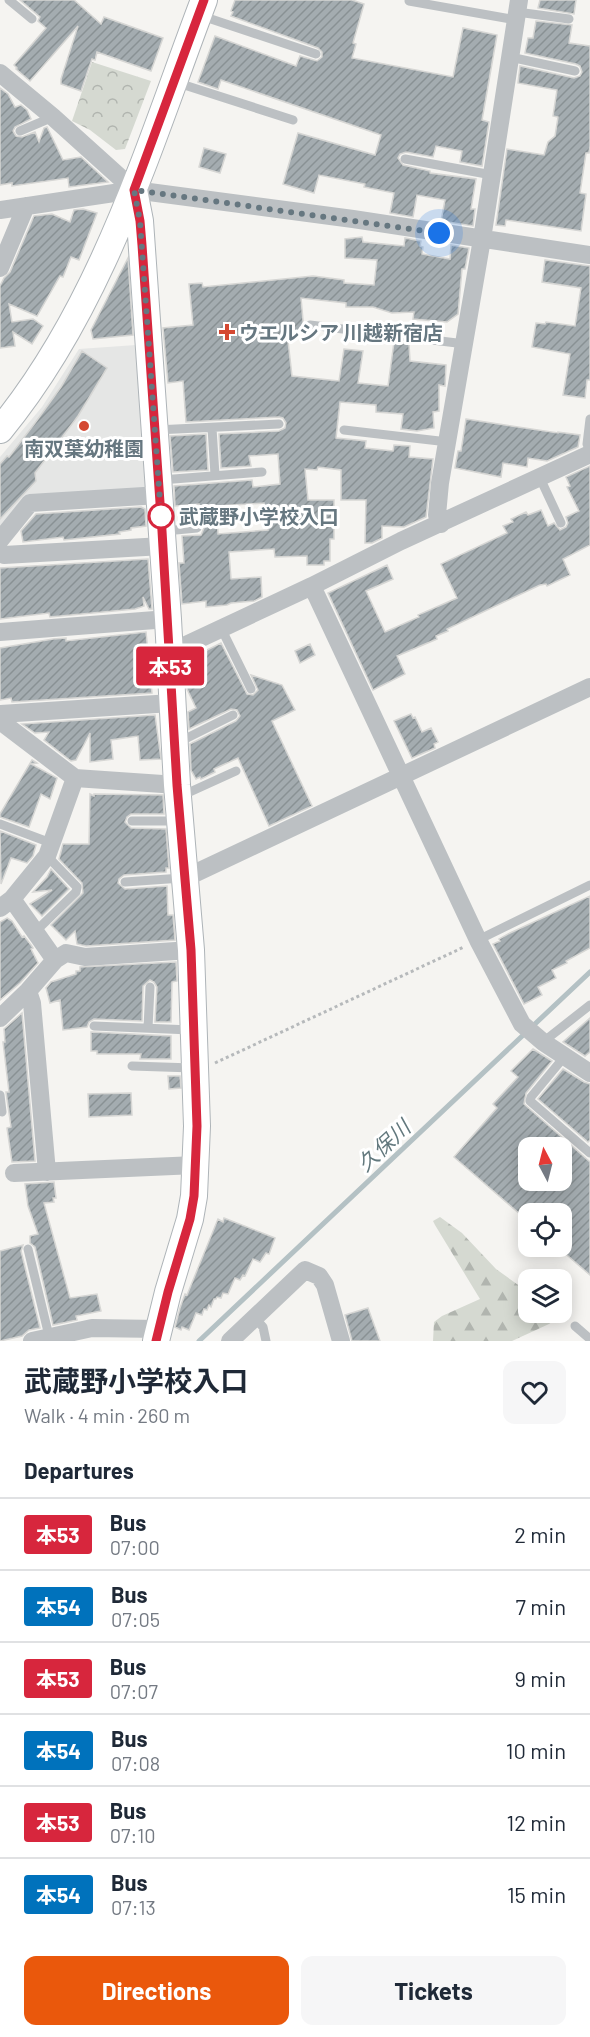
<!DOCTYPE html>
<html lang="en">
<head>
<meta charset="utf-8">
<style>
  body { margin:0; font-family:Barlow,"Noto Sans JP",sans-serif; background:#f6f6f7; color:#1f2937; height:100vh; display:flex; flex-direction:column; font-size:22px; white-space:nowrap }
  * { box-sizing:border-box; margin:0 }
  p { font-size:20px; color:#747a83 }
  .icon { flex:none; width:33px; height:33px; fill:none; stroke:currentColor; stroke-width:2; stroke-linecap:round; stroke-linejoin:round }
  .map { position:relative; height:1341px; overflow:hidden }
  .drawer { display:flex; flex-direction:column; background:#fff; flex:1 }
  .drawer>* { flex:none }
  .badge { padding:0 12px; border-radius:4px; font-size:21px; line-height:39px }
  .needle { width:39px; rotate:353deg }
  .tools { position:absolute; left:518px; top:1137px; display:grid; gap:12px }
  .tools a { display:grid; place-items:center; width:54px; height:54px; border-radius:12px; background:#fff; box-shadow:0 3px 15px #0003; font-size:30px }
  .you { position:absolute; width:30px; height:30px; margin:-15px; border:4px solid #fff; border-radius:50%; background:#1a73e8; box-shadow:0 0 0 9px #1a73e833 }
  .map>.badge { position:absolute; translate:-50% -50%; box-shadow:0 0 0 3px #fff }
  h2 { padding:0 24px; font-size:22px; line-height:54px }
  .round { display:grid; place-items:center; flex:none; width:63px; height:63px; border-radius:12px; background:#f6f6f7 }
  .head { display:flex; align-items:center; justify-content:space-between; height:102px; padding:0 24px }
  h1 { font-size:28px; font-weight:700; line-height:45px }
  .action { display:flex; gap:12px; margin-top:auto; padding:12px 24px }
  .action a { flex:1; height:69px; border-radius:12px; background:#ea580c; color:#fff; font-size:24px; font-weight:700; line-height:69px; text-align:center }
  .action a+a { background:#f6f6f7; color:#1f2937 }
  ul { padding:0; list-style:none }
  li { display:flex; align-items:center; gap:18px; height:72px; padding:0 24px; border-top:2px solid #e0e1e3 }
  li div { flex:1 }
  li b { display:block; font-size:22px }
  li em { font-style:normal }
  li .badge { min-width:66px; font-weight:700; text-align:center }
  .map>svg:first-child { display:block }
</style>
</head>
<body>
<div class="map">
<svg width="590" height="1341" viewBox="0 0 590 1341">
  <defs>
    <pattern id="forest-firs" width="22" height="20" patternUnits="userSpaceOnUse" patternTransform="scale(1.5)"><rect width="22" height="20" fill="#d5d9d1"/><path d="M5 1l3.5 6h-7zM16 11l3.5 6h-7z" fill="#b1b5af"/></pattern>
    <pattern id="park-crowns" width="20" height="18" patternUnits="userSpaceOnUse" patternTransform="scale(1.5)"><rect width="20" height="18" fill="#d5d9d1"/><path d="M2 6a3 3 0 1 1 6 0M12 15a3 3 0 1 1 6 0" fill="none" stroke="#b1b5af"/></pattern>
    <pattern id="building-hatch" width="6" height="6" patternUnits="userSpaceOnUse" patternTransform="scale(1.5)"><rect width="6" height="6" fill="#a4acb0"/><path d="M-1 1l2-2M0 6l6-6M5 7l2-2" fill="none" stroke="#899194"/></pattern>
  </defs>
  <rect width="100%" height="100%" fill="#f5f4f1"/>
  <path fill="#e5e6e5" d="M136,345L146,490L30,499L0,535V457L42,407L79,349Z"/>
  <path fill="url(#forest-firs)" d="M440,1217L462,1233L496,1269L528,1292V1312L547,1313L555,1319L549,1324L512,1341H433L434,1322L442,1316L480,1299L435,1225L433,1221Z"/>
  <path fill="url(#park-crowns)" d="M92,62L151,81L125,149L116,150L90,130L72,121Z"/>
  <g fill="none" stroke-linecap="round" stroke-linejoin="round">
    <path stroke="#b4c1c4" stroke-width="5" d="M199,1341L590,972"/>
  </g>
  <path fill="url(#building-hatch)" stroke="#d6d6d4" stroke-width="1.5" fill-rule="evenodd" d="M20,0H74L101,24L104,17L163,38L151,71L97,52L95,60L92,59L81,91L61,84V79L78,26L30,81L16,69L17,68L14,65L46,28L38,21L40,17Z
    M235,0H352L364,4L353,43L356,44L352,58L453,77L463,28L497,35L482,120L489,122L482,166L460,162L462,151L436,146L433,157L406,152L400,154L398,158L403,165L430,171V173L476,179L471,209H475L473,226L441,221L445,200L417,195L413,217L390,213L394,193L364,187L365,184L319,175L314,193L283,184L298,133L375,155L381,135L221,80L218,89L198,82L215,36L296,66L300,56L317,61L322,57V52L318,48L231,16L233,12L231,11Z
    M540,0H576L574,14L538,8Z
    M536,21L572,25L569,43L590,46V146L589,153H586L580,193L586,194L581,231L506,220L505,226L496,225L507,149L544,155L548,142L555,136L558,117L553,116L557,90L518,83L520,66L574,78L580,76L582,72L580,66L576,64L525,53L528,38H533Z
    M0,88L8,94L15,107L21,105L27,110L31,119L15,127L13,131L16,136L22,137L35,132L39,142L44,128L47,127L63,160L81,157L108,182L69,187L68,178L12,186V183L0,185Z
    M204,148L226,154L220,173L199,167Z
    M83,209L97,213L79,260L71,257L63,277L60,276L37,316L9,304L12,322L33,319L43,326L32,344L13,332L15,346L0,348V286L4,278L10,272L34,216L52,214L70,222L74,210Z
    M362,237L363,242L404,246L405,238L421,241L420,246L423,247L422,254L450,259L451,245L469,248L465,269H462L458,314L447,322L413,319L414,312L392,313L373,307H346V303L301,298L304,331L287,332L292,376L339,381L344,349L363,351L358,383L388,386L394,342L409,344L410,361L446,365L445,386L439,385V411L433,412L434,428L417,431L401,429L403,414L376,412V405L340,402L336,438L366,441L365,448L393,451L394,445L410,446L409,457L433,459L426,517L404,527L382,526V538L372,543H365L366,500H341V470L318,467L317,470L305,469L308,500H334V539H330V561H324V565H307V556L275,557L274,549L229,552L231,579L261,577L262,597L254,601L231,603L227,605L206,607V601L182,604L179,563H184L182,536L201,535L204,528L201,522L199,504L175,506L174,486L252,480L253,487L280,484L278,454L249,456L251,466L221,468L219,434L279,431L285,428L286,423L283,418L279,417L186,422L183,381L168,383L163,328L193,325L189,284L202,283L203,287L313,276L344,280V283L374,285L377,260L345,258V239ZM264,503L268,530L218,534L217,506Z
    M128,258L133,335L93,339L91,330Z
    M545,260L590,266V380H587L585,398L563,395L570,354L532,347L536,323L545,324L546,322L575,326L581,288L542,282Z
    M82,351L107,368L78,416L35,473L36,481L0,519V464L7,456L9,457L35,423L61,387Z
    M466,419L558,433V432L580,435L578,447L547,461L528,458L527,467L503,463L501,477L455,468L458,451H461Z
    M206,434L208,470L173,472L170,436Z
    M590,466V545L563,559L570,575L547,586L546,584L540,585L447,629L448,631L436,636L437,639L397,656L405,674L373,690L328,593L387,565L393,579L366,591L385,632L419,617L418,615L457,598L441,564L507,533L503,526L513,522L511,519L526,512L528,515L541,510L548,526L554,523L560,530L566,527L568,523L566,517L579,511L567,487L570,486L566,477Z
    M141,507L145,509L146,526L131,528V530L119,532L120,534L64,540L63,537L23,542L21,531L36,514Z
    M148,559L152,609H149L143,597L144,606L135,609L50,617L49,613L0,619V568Z
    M146,632L152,693L12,702L11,698L0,700V648L53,639L66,638V641Z
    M221,643L247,694L253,695L258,690L251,675L282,685L295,710L272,721L312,806L269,826L238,758L214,769L215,772L201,779L200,777L196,779L191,770L190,744L236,721L240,716L237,710L231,709L189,729L188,712L196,708L187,689L185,661Z
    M310,644L315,655L300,663L295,651Z
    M411,714L413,718L415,717L422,732L431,728L438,742L434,744L435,748L412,758L394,721Z
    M155,715L161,759L140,760L138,736L111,740L113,759L90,762V733L76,760L71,761L44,740L49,732L35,733L22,724Z
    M32,760L37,763L31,764L57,778L50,799L41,794L29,827L0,817V814Z
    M90,794L94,796V794L163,795L164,814H131L127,817L125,822L131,828L166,829L169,868H166V872L124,875L119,879L118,883L125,889L167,886L168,915H173L175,940L86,946L77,944L75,931L66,940L51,925L83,893L82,883L59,859L63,844H89Z
    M0,831L36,845L33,856L27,863L11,858L1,884Z
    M51,869L69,889L42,916L30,904L52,890L33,892L47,877Z
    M590,896V948L566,961L567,963L552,970L556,978L538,987L542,995L524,1004L493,944L500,941L499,939L510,933Z
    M7,918L12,921L22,937L24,936L31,945L33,948L31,949L38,963L20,983L0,1000V922Z
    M176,962L177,981L172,982L171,1022H155L157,987L154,982L150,980L143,986L142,1021L94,1019L89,1022L87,1027L63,1030L60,1000L50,1003L46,988L51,982L76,974V971H80V967Z
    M22,1013L35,1161L12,1162L7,1128L11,1127L6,1092H9L3,1042H5L4,1029Z
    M590,1018V1052L585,1056L563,1042Z
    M91,1032L171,1036V1059H140L141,1054H97V1051H91Z
    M533,1049L552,1061L526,1093L524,1104L590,1162V1275L561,1250V1214H528V1221L454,1157L497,1108L493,1104L518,1077L511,1071ZM528,1148H561V1180H528Z
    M563,1069L584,1082L590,1084V1140L588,1142L538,1099Z
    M168,1076H180L181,1088L169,1089Z
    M131,1093L132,1115L89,1117L88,1094Z
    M54,1182L56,1198H53L54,1202L44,1203L70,1298L97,1294L101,1311L76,1316L77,1320L53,1325L35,1247L30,1243V1236L38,1234L28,1206L25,1184Z
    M224,1218L275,1238L269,1254L266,1253L260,1262L253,1259L245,1276L243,1275L240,1280L235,1278L228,1294L223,1293L221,1298L217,1297L216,1299H214L211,1307L209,1305L207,1310L204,1309L202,1315L196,1313L189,1330L182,1327L181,1330L175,1327L180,1308L185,1294L187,1295L218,1219L223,1222Z
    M23,1245L21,1251L40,1328L29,1330L22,1336L0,1341V1251Z
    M368,1308L380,1341H352L345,1315Z"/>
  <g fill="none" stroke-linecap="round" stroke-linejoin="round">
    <defs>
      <path id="secondary" d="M134,190L140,221L168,619L177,785L191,950L197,1126L194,1196L190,1219L168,1292L156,1341
        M0,430C102,306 148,148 204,0"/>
    </defs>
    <use href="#secondary" stroke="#aeb4b8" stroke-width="28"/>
    <path stroke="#b6b9bb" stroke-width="3" stroke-dasharray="3 3" stroke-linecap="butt" d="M215,1063L464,947"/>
    <path stroke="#bcc0c3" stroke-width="9" d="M9,0L32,19
      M409,1L516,20
      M517,12L569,19
      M199,15L316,54
      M510,57L575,71
      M175,82L293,120
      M20,131L53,117
      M405,159L492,175
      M310,325L465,344
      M590,419L587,444L590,451
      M212,428L215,475
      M156,430L279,424
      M344,430L448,442
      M540,478L561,523
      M161,480L262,472
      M165,531L197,528
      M222,630L251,689
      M177,743L233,715
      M181,796L236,771
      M132,821H178
      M0,824L51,843
      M125,882L182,878
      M36,931L76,892L77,887L47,856
      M478,940L590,885
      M94,1026L191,1030
      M148,1028L150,987
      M543,1042L590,1005
      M565,1056L531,1097L530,1101L590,1153
      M132,1066L193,1068
      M0,1095L2,1112
      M28,1249L49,1336
      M254,1317L263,1327L266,1341
      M575,1326L590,1339"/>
    <path stroke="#bcc0c3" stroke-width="18" d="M0,73L53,117L134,190
      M0,210L134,190L353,219L590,255
      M0,268L26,206
      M441,524L437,515L440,483L482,239L519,0
      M0,540L30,503L160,495
      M0,553L4,555L163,546
      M312,586L478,940L522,1024L543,1042L590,1073
      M0,632L168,619
      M169,653L312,586L401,541L590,454
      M0,714L172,703
      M0,721L75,778L177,785
      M185,878L590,687
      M12,899L55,960
      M0,908L12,899L47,856L75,778
      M28,991L32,1003L47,1172
      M0,1018L28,991L55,960L66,953L85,957L191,950
      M14,1173L196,1165
      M32,1341L92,1328L159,1329
      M230,1341L305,1270L319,1276L325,1285L341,1341"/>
    <use href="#secondary" stroke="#fff" stroke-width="26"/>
  </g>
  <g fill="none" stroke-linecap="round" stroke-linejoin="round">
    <defs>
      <path id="line" d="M156,1341L168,1292L190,1219L194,1196L197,1126L191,950L177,785L162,531L142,245L140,221L134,190L204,0"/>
    </defs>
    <use href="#line" stroke="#fff" stroke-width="14"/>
    <use href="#line" stroke="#d7263d" stroke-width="9"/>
    <path stroke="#667780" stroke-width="6" stroke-dasharray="0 10.8" d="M161,516L140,221L134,190L439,233"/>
  </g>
  <g fill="#d44832" stroke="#fff" stroke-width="2">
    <path d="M224 323h6v6h6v6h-6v6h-6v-6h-6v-6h6z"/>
    <circle cx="84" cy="426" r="6"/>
  </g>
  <circle fill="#fff" stroke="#d7263d" stroke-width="3" cx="161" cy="516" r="12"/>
  <g text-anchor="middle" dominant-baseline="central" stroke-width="6" stroke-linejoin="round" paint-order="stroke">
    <g font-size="20" font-weight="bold" fill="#667780" stroke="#fff" text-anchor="start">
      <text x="239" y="332">ウエルシア 川越新宿店</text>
      <text x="84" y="448" text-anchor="middle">南双葉幼稚園</text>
    </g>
    <g font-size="20" font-weight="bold" fill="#667780" stroke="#fff" text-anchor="start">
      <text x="179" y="516">武蔵野小学校入口</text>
    </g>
    <g font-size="21" font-style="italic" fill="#62787d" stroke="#fff">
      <text transform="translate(383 1145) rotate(-43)">久保川</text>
    </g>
  </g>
</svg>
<div class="tools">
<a><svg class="needle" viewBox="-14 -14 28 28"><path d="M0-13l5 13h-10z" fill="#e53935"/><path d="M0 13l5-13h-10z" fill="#747a83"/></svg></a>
<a><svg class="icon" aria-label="locate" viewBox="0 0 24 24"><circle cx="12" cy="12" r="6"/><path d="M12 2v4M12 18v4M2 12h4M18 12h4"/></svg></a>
<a><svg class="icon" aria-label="layers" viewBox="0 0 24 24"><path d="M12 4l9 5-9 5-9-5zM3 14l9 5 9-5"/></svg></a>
</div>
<div class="you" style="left:439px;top:233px"></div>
<b class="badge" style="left:170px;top:666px;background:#d7263d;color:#fff">本53</b>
</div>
<section class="drawer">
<div class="head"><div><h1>武蔵野小学校入口</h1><p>Walk · 4 min · 260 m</p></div><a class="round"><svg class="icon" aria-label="heart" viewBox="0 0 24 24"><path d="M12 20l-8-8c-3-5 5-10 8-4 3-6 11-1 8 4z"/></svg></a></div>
<h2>Departures</h2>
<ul>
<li><span class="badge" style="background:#d7263d;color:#fff">本53</span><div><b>Bus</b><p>07:00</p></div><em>2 min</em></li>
<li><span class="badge" style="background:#0072bc;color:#fff">本54</span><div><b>Bus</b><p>07:05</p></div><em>7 min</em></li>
<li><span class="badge" style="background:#d7263d;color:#fff">本53</span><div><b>Bus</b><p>07:07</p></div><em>9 min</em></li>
<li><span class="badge" style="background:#0072bc;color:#fff">本54</span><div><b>Bus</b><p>07:08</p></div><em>10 min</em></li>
<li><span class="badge" style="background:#d7263d;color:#fff">本53</span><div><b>Bus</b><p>07:10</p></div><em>12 min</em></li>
<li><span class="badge" style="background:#0072bc;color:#fff">本54</span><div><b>Bus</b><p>07:13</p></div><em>15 min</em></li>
</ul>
<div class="action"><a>Directions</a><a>Tickets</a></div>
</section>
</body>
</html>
